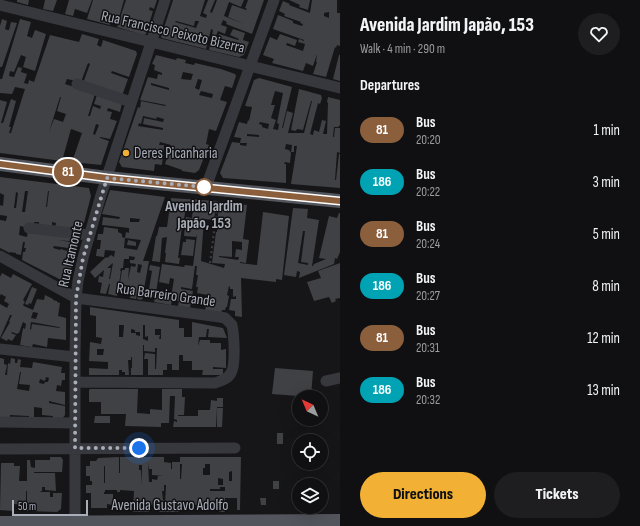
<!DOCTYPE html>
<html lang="en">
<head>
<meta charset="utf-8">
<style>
  body { margin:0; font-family:"Sofia Sans Condensed",sans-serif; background:#1e1e20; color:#f1f3f6; height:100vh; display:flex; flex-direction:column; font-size:15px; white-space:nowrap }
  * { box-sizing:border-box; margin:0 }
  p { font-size:13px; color:#9c9d9f }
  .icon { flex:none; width:22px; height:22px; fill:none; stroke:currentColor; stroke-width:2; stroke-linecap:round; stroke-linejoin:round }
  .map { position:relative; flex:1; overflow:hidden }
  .drawer { display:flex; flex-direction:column; background:#101012; width:300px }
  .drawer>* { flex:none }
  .badge { padding:0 8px; border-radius:13px; font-size:14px; line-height:26px }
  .needle { width:26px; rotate:316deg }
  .buttons { position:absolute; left:292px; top:390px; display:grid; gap:8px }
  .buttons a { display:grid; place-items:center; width:36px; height:36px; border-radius:50%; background:#101012; box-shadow:0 4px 16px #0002,0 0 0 1px #303032; font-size:20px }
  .scale { position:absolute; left:12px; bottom:10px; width:76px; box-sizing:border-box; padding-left:4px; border:2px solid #a8adb8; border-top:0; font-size:11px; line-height:14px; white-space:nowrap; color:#a8adb8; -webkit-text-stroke:3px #111113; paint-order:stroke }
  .you { position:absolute; width:20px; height:20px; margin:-10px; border:3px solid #fff; border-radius:50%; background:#1a73e8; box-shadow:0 0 0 6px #1a73e833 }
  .map>.badge { position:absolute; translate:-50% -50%; box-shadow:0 0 0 2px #fff }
  h2 { padding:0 20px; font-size:15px; line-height:36px }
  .round { display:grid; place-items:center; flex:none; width:42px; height:42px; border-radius:21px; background:#1e1e20 }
  .overview { display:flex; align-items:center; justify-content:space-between; height:68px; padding:0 20px }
  h1 { font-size:19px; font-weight:800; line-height:30px }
  .cta { display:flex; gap:8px; margin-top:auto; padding:8px 20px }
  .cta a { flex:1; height:46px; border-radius:24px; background:#f2b134; color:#111; font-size:16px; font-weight:800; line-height:46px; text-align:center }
  .cta a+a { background:#1e1e20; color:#f1f3f6 }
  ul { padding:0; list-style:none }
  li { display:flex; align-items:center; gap:12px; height:52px; padding:0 20px }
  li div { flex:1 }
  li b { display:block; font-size:15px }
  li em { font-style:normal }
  li .badge { min-width:44px; font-weight:700; text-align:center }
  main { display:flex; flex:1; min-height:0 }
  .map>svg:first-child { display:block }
</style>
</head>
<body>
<main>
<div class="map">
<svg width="340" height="526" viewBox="0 0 340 526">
  <rect width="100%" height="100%" fill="#161618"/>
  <path fill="#404145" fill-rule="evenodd" d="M17,0H29L28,5L17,2Z
    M45,0H57L53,11L43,9Z
    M69,0H92L87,13L75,9L73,16L65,14Z
    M93,0H124L118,21L112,19L110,25L87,19Z
    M126,0H157L154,9L150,7L149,10L153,11L146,34L144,35L117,27Z
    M173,0H205L200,16L206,18L207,15L203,13L208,0H215L210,12L212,13L217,0H244L241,7L229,2L224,16L244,24L228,17L232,5L246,10L247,9L245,8L248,0H264L252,34L226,24L227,22L223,20L221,25L227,27L225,34L218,31L215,38L218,39L219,34L238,40L239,39L230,35L233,29L245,33L243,40L249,42L244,55L239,57L209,50L213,30L211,29L206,49L162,38L161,37ZM176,21L194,26L195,21H199L196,28L175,22Z
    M289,0H310L308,10L299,7L300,5Z
    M312,0H337V13H340V46L337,45L336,48L335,47L326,77L313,74L317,62H316L317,54L313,66L306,63L303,71L272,63L274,59L263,55L270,37L277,40L280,34L297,40L295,46L287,43L286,45L303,51L305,44L298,42L299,39L304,41V40L273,29L278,15L293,21V23L302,26L303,24L300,23L301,22L284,16L285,14L279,11L283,1L290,4L289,5L310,13ZM329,12V18L324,16V13Z
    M2,19L7,21L5,29L7,30H9L11,22L17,23L2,67H0V26Z
    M20,19L31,22L27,36L32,38L35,30L46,34L35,71L23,67L26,57L21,55L14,72L10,71L9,76L14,77L18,67L22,68L21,72L27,74L24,83L28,84L29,80L34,82L50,35L79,42L82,34L99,39L97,45L101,47L103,40L136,51L137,54L129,77L112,71L111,73L128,79L122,96L83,83L90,64L88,63L81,82L67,79L65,84L95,94L88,116H90L93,106L100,109L101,106L94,104L97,95L122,103L120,112L108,108L107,111L112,112L110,119L117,121L110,139L100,137V138L109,141L101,165L72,162L82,133L71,129L62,161L0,153V100L7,102L1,123H3L11,99L16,101L9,127H11L9,133H11L25,89L15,87L12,94L0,93V79H2ZM60,97H61L57,111L66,114L63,122L54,119L49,132ZM96,124L99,125L95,135L93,134Z
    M156,55L176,60L177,58L186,60L185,63L194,65L195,63L221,69L235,74L236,76L232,88L225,86L220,100L227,102L216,131L209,129L206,144L209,145L199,170L195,173L182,171V170L165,164L171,145L160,142L159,145H164L162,165L155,164L154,171L122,167L119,162L138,107L140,108L141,101L165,106L166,105L140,100L148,77L157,79L158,74L162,75V73L154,70L155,65L152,64ZM183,72L193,74L191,80L181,79ZM198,79L202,80L199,90L195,88ZM151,83L169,88V90L151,85ZM201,91L213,94L212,98L199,95ZM143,116L156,119L157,117L164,119L163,122L144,118L143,124L163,128V130L138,126L139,123L141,124Z
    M339,55H340V81L333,79Z
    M259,78L292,87L282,128H283L287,111L293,113L288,133H304L312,101H311L303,130L297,129L296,131L291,130L299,89L321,95L322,98L320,104L318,103L310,134L313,135L314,130L319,132L322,120L326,121L323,134H327L328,103L327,102L328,97L340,100V125L338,127H334L333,137H334L335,128H340V153L337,152L335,180H336L339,154H340V188L291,184L297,146H294V152H291L292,145L286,144L285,149L289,150L291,153L290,163L285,162L284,164H286V183L223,178L220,173L232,142L240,143V145L246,146L247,143H240L241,138L234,137L239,122L247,124L248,120L249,121L252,107L245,106L254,80ZM275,91L283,93L277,123L279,124L278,130L273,129L276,120L271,118L275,105H271ZM260,122L269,124L268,129L262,127V125L259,124ZM247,134L259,135V137L247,136Z
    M0,177L89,188L91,196L82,231L55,228L56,223L52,222V226H39V222H34V225L25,227L20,226L19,235L27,237L28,230L80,237L78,242L58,240L76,243L75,248L77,249L74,258L70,257L68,265L72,266L70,275L68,274L65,282L22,260L23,252H25L26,248H24L25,242H23L21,255L16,254V253L10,252V253L0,248V220L6,221L7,216L0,215V205L3,206L4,195L0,193ZM25,191H28L25,212H22ZM48,191H49L47,207H46ZM16,192L18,193L16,208H14ZM54,246L68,248L67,251L61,249L60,250L53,248Z
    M110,190L165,197L143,261H149L142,300L137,299L138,295H137L136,299L130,298L131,294L125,293V290L119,289L122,270H125V268H129L128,280L131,266L135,267L136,264L130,263V260H134L135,257L129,256V259H124L123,268H121L120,271H121L117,296L108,294L110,284H109L106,294L100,293L102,283L98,282L99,276L103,277L104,270L95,278L90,272L106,257L107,258L111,255L114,257L115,251L105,250L104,257L96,256L97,249H100L101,240H97L98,234H103L104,227L118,229V232L122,234V237L125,238L124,248L137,250L141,240L125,238L126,232L129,233V228L102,225L103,217L119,219L120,217L102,214ZM130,218L140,219L139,222H130ZM113,263L110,279H109L111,268H107ZM138,264L142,265L140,273L137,272Z
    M171,198L217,201L214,220L204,219L201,261L224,268L225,264L212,263L216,232H217L218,225H217L219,202L247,205L243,239L249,240L246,263L240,262V263L257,265L263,212L289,216L282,280L276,279V282L241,278L242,317L235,316V311L229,310L231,299H236V296L233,297V289H230V287L229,286L227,295L229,296L227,307H226L225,310H222L221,313L205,311L208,295L197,293L198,287H196L198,275H196L197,266H195L192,289L181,287V289L193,291L190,308L178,306L179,301L172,300L171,305L154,302L155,297L148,295L152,271L149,270L150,265L160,267L156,293L171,297L174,279L170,278L169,284L159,282L162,264L184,267L185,265L193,266L197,235L196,237L184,236L186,217L192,218L193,208L186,207L184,219H183L178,258H180L179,264L165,262L166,253H165L167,237L162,238L160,262L152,261L156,236H157L159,227H167ZM232,241L242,242V250L236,249L235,257H239L238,260L219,257V256L232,257Z
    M293,208L308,209L307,218L319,220L312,266H313L314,264L326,259L319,258L329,216L337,218L339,213H340V252L337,259L335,258L334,264L299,278L300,272L297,271L296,277L284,275ZM303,231H305L301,262L308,263V265L298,263Z
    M186,239L195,240L193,256L181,255L183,242H186Z
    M128,240L136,242V246L127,245Z
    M340,263V298L335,299L336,301L332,303L329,297L314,301L307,282L321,278L318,271Z
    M2,273L11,278L13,274L32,284L23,300L25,302L23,305L24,306L33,310L37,299L44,300L45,295L53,299V300L57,301V302L60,303L58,316L66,318V340L48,338L47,347L33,344L32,347L20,345L23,328L25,329L26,324L23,322L19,333H18L17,334L12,332L11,333L16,335L12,341L8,339L7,341L1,338L10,322L9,321L12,315H10L0,338V304L7,308L9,304L4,301L6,297L1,294L0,296V277ZM33,312L38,313L36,319L31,318ZM31,322L59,327L60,328L32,324L31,330L30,329Z
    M32,287L37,289L31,304L29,303L28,305L25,304Z
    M90,307L179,320V328H184V337H192V322L223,328L227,338L208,337L209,329H207L206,337H199L198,346L200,340H210V343H221V350L226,349V368L213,367V369H223V373L222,375H202L203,370H192V361H183V355H179V370H172V364H167V370H163V375H148V359H144L145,353L155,354V369H156L157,348H155V352L144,351V345H143V375H131V368H132V357H131V360H128L129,375H125V372H122V370H119V375H89V368L108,369V362L89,361L90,342L101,344L102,338L96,337V316L90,315ZM119,325H124L123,337H119ZM143,325H145V337L148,336V341L143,339ZM131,329L135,330V332H140V336L136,335V333H131ZM155,329H161V339H159L160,335H155ZM97,349H104L103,355H97Z
    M0,358L4,359V364L7,365L5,375H7L8,363L10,364L11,358L15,359V363H17L18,359L21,360L20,367L32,368L33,362L62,367L61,373H65V380H62L61,386L57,385L56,391L65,392V405L49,401V403L65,406V415L62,419L53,418V416L42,415V408L34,407V418H29V416L10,415V417H0ZM20,372H21L19,384L30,385L29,391L17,389ZM46,377L49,378L48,382H45L44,384L39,383L40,379L45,381Z
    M275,368L313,371L311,397L272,394Z
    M90,389H138L137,413L150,414V409L162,410V389H182V397H185L184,415H178V416H198V410H210L211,400L217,401V398H223V407H217L216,427H173L174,421L177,422V420L174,419L175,396H170L169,423H161V427L125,426L126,414H101V402H89V390Z
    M217,408H223L222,427H217Z
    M95,416H110V423H94Z
    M277,433H283V444H277Z
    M50,457H61L63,460L62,472H34V473H55L56,491L45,490V487H42V491L39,492H50V497H53V493H62L61,509L57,512L27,511V491H26V505L13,504V511L0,510L1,463H14V466H20L19,481H27V460H30L31,467L35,468V460H50Z
    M119,457V473H120V457H164V462L171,463V469H172V462H180V457H241L240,510H237V498H225V512H219V507H210V505H195V506L179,505V512H159V505H149V512H133L134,491L120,490V492H117V490H105V492H104V494H113V505L107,504V508H91V493H86V485H92V481H90V476H86V466H90V461H96L98,458ZM148,463L149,469H152V475L164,476H158L157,480L152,479V482H149ZM180,464H182L181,479H180ZM205,464H210V475H203V468H205ZM139,465H142V485L141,470H139ZM104,466H105V483H104ZM232,471V481H229V472ZM218,478L223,479V485H218ZM164,485H166L165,505L164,500H163L162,491H164ZM220,487H225V491H210V489H220Z
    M273,481H279V489H273Z
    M260,498H266V505H261Z
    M125,503H132V508H125Z"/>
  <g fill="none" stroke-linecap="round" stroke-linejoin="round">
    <path stroke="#3d3f44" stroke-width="2" stroke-dasharray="2 3" stroke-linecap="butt" d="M210,263L218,201"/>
    <path stroke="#37383d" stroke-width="11" d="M0,5L340,88
      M77,84L131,102
      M206,187L274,0
      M29,228L89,235
      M0,256L76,298L220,317L225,318L232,325C234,335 236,365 231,373C228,379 221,381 215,383L75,382
      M0,349L75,357
      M326,381L340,378
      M0,422L75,423
      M0,449L235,448
      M75,526V357L76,298L78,281L83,258L101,195L165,0"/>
    <path stroke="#53555c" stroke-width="14" d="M0,164L107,178L340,201
      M0,523L340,521"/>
  </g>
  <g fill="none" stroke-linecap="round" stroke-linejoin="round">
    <defs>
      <path id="line" d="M0,164L107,178L340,201"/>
    </defs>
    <use href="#line" stroke="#fff" stroke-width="9"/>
    <use href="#line" stroke="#8b5e3c" stroke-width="6"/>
    <path stroke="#a8adb8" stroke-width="4" stroke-dasharray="0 7.2" d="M139,448H75L76,298L83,258L107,178L204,187"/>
  </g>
  <circle fill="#f2b134" stroke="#111113" stroke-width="1.5" cx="126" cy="153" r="4"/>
  <circle fill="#fff" stroke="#8b5e3c" stroke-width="2" cx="204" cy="187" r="8"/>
  <g text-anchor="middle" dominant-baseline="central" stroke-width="3" stroke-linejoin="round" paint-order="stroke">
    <g font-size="15" fill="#a8adb8" stroke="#111113">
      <text transform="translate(173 32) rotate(13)">Rua Francisco Peixoto Bizerra</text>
      <text transform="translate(71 254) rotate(-77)">Rua Itamonte</text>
      <text transform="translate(166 295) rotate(8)">Rua Barreiro Grande</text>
      <text x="170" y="505">Avenida Gustavo Adolfo</text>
    </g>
    <g font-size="15" fill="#a8adb8" stroke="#111113" text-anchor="start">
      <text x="134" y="153">Deres Picanharia</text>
    </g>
    <g font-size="15" font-weight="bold" fill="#a8adb8" stroke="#111113">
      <text x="204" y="206">Avenida Jardim<tspan x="204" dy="17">Japão, 153</tspan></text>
    </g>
  </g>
</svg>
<div class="buttons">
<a><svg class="needle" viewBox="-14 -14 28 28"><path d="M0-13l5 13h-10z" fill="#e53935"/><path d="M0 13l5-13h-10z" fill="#9c9d9f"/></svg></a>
<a><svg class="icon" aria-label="locate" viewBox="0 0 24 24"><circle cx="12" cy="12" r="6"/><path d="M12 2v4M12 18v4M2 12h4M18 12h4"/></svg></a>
<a><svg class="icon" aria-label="layers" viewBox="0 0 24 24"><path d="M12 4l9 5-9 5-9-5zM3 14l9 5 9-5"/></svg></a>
</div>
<div class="scale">50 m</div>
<div class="you" style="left:139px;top:448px"></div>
<b class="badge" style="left:68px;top:172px;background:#8b5e3c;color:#fff">81</b>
</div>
<section class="drawer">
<div class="overview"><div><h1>Avenida Jardim Japão, 153</h1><p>Walk · 4 min · 290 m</p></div><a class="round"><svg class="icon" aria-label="heart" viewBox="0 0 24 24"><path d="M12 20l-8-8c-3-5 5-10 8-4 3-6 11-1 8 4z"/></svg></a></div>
<h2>Departures</h2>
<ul>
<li><span class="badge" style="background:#8b5e3c;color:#fff">81</span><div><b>Bus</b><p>20:20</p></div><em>1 min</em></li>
<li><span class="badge" style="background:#00a3b4;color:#fff">186</span><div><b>Bus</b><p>20:22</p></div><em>3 min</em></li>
<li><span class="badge" style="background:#8b5e3c;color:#fff">81</span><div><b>Bus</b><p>20:24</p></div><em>5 min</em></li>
<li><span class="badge" style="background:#00a3b4;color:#fff">186</span><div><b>Bus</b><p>20:27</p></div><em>8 min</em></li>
<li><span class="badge" style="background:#8b5e3c;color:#fff">81</span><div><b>Bus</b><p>20:31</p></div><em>12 min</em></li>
<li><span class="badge" style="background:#00a3b4;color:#fff">186</span><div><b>Bus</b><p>20:32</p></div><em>13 min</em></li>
</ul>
<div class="cta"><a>Directions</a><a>Tickets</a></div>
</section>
</main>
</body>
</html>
